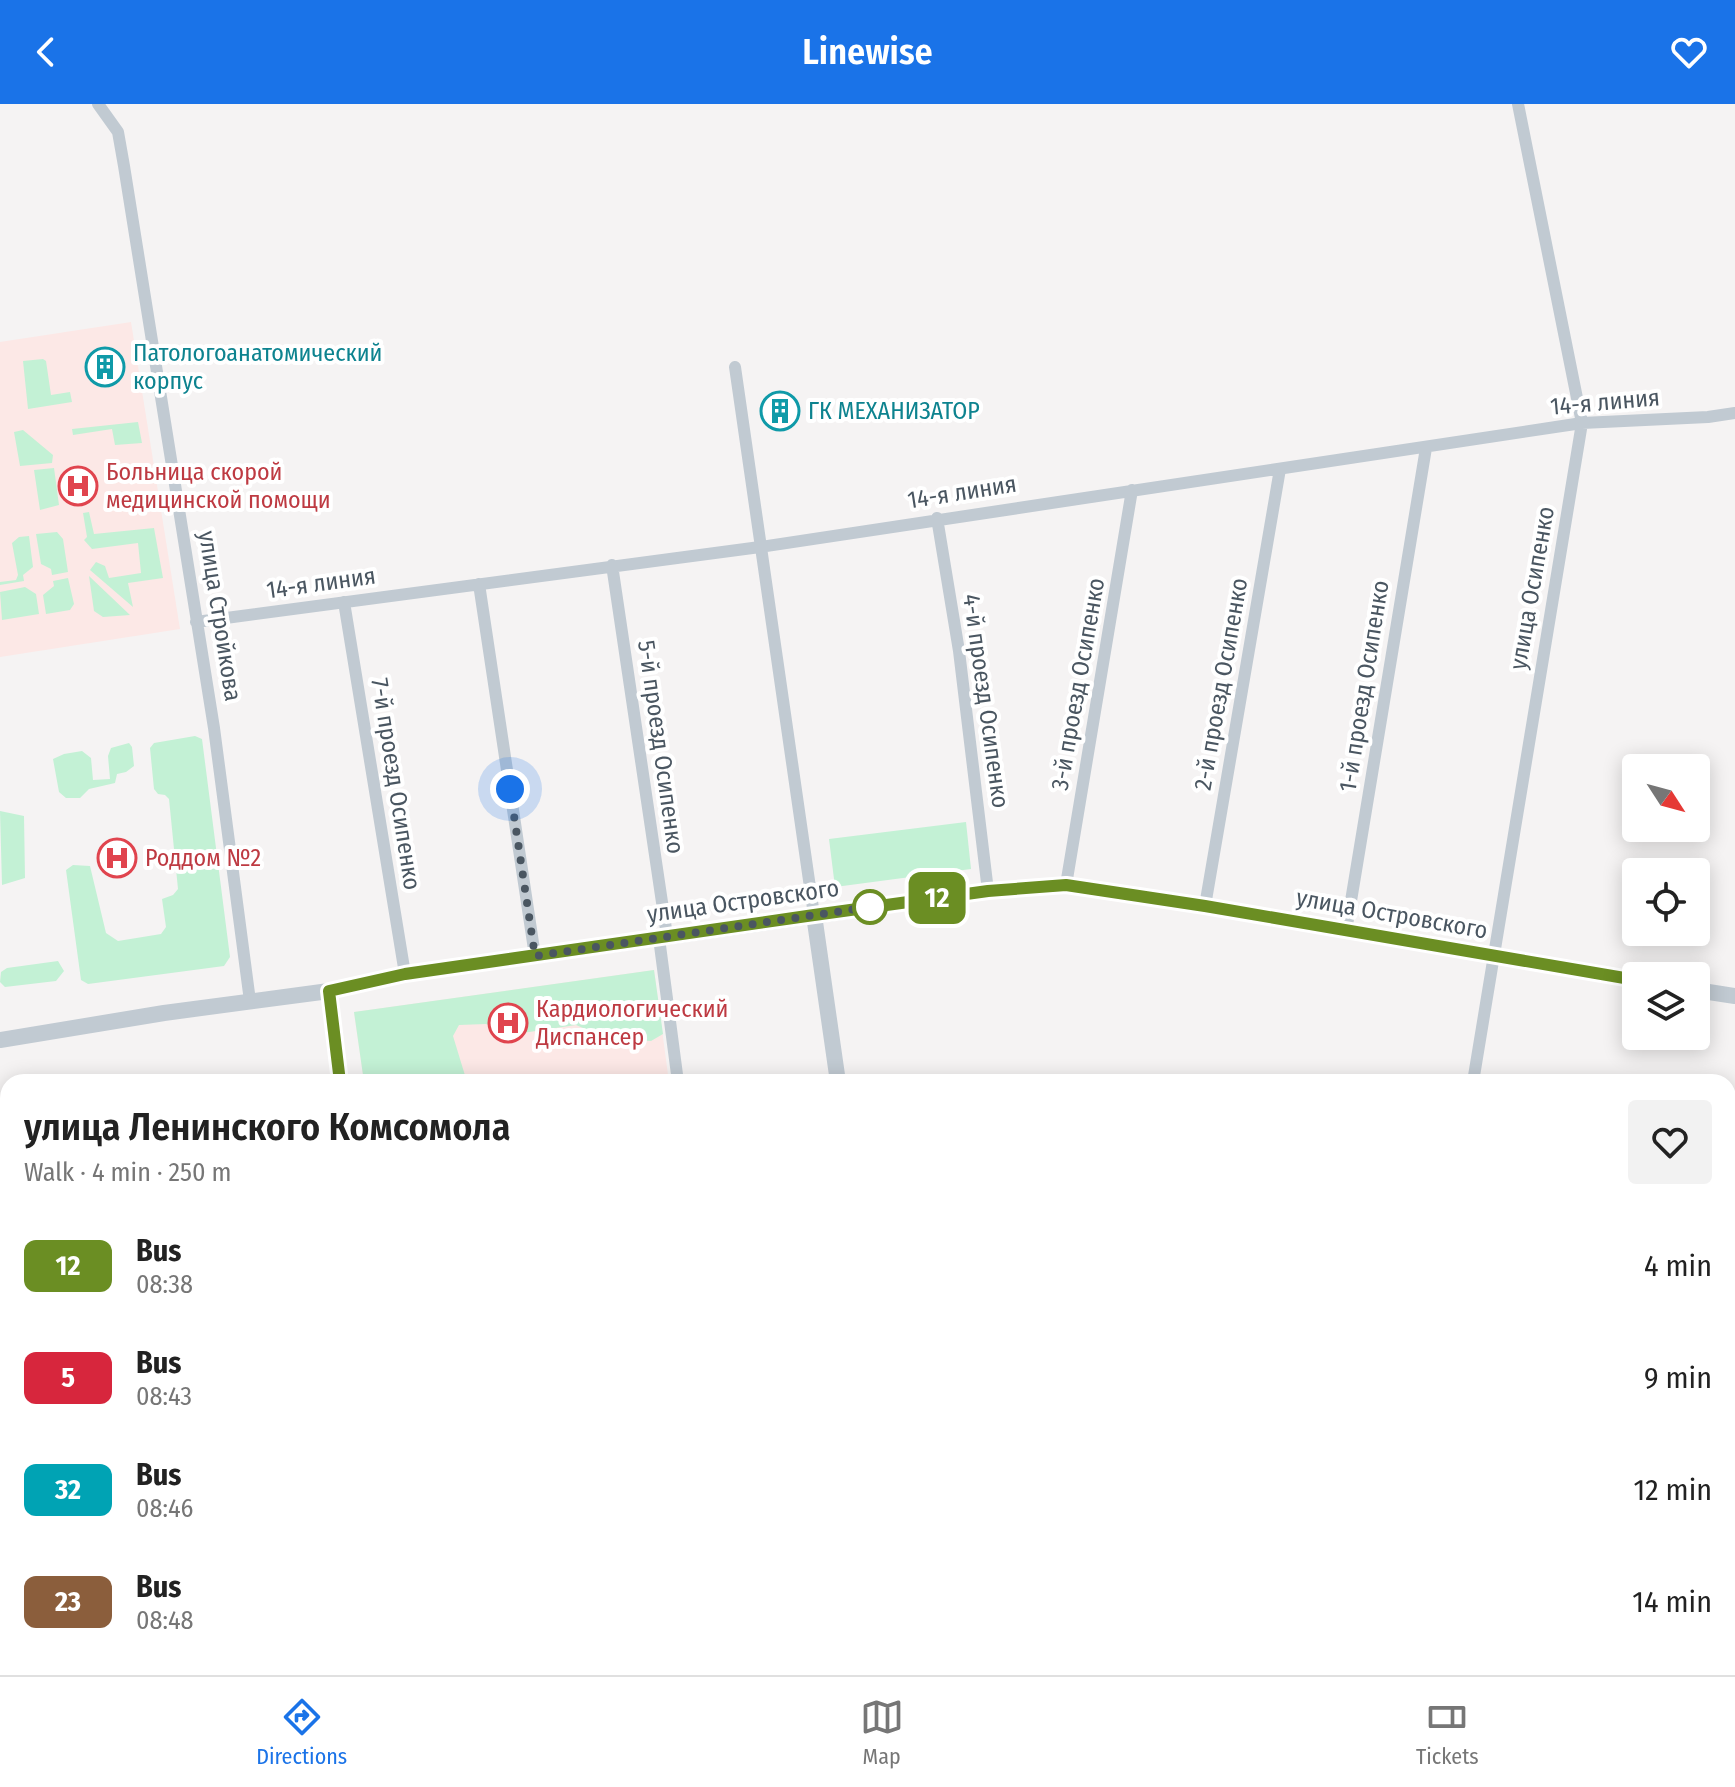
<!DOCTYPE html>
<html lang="en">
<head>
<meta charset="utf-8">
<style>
  body { margin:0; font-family:"Fira Sans Condensed",sans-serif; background:#f2f2f2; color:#222; height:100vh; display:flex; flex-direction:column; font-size:30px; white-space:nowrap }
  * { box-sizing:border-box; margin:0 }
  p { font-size:26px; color:#767676 }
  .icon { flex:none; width:44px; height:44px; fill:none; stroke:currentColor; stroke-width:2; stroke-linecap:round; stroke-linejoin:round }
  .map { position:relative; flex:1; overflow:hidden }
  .panel { position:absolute; left:0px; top:970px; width:1736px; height:602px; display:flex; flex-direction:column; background:#fff; border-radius:24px 24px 0 0; box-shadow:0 4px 20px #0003 }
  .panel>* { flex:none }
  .badge { padding:0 16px; border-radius:12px; font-size:28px; line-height:52px }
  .needle { width:52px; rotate:126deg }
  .tools { position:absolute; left:1622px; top:650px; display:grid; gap:16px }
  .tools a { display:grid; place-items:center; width:88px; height:88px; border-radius:8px; background:#fff; box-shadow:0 4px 20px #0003; font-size:40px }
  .you { position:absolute; width:40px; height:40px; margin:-20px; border:6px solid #fff; border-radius:50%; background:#1a73e8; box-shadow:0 0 0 12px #1a73e833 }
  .map>.badge { position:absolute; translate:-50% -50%; box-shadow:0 0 0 4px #fff }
  .round { display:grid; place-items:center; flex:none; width:84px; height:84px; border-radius:8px; background:#f2f2f2 }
  .head { display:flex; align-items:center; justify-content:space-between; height:136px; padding:0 24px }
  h1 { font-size:38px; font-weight:600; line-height:60px }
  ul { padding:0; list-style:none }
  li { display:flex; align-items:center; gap:24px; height:112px; padding:0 24px }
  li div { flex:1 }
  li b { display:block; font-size:30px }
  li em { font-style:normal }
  li .badge { min-width:88px; font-weight:700; text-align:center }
  header { display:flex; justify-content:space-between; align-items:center; height:104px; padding:0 24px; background:#1a73e8; color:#fff; font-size:36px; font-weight:600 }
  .tab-bar { display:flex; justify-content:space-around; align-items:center; height:112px; border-top:2px solid #e0e0e0; background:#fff; font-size:22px; color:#767676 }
  .tab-bar a { display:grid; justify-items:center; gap:4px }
  .tab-bar .on { color:#1a73e8 }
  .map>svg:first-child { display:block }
</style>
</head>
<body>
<header><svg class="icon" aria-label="back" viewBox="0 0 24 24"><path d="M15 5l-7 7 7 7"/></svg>Linewise<svg class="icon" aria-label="heart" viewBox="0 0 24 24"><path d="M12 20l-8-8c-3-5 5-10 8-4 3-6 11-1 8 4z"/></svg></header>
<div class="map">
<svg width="1735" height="1571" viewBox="0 0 1735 1571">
  <rect width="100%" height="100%" fill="#f5f3f3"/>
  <path fill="#e6e4e5" d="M8,1268V1360L0,1354V1278Z"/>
  <path fill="#fce8e6" d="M131,218L180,525L0,553V238Z
    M654,866L669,978H364L354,908Z"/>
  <path fill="#c3f1d5" d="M43,255L46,257L51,291L70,288L72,298L28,305L23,257Z
    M138,318L142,339L115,341L112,325L73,331L72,325Z
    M23,326L53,351L52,359L20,362L14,328Z
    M54,364L59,401L40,406L34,366Z
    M89,408L94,430L154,424L163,474L128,479L133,503L90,466L96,458L105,462L109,474L141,469L138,439L92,445L84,436L87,433L83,409Z
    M57,428L63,435L68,468L52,471L51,465L41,460L36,430Z
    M29,432L33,463L23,471L24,477L0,481V478L16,476L18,471L12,439L19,433Z
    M89,472L130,511L103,513L94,507Z
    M68,474L74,500L70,506L46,510L43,491L54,482L53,477Z
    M25,483L36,490L39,510L2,516L0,488Z
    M195,632L202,635L230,853L224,862L88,880L81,876L66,766L73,761L90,762L106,829L118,837L161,830L166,823L162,795L173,791L178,785L169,695L165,691L158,690L154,685L150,644L154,639Z
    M129,639L132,643L134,662L126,668L117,670L115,679L89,685L80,694H66L59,688L53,655L64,650L82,647L91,654L93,676L110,675L108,652L111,644Z
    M0,707L24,712L25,774L2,781Z
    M966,718L971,765L835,783L829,735Z
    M58,857L64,867L56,877L5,883L0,878L1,868L7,864Z
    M654,866L663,930L651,937L609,935L576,921L509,931L486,920L459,921L453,932L467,978H364L354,908Z
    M8,1112V1235L0,1245V1121Z"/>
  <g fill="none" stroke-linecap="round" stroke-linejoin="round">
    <path stroke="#c1cad2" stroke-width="12" d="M98,0L118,28L124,62L214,624L250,897
      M735,263L814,811
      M937,414L959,547L988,787
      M612,461L667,832
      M479,480L535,852
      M344,498L405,870
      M196,518L760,443L1582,319L1708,313L1735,309
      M1066,781L1132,386
      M1205,802L1280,365
      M1346,827L1426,344
      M659,834L678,978
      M1473,978L1582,319L1518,0
      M1066,1564V1571
      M1258,1564L1293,1571
      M1708,1564L1710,1571
      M1371,1571L1372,1564"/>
    <path stroke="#c1cad2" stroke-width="16" d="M814,811L838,978
      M1696,886L1735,892
      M329,887L340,978
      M0,936L164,909L329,887L405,870L988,787L1066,781L1205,802L1636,876
      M1728,1488L1735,1483
      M419,1564L420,1571
      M924,1564L925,1571
      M1612,1571L1622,1564"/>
  </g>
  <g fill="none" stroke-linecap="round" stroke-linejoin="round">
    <defs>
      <path id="line" d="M340,978L329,887L405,870L814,811L988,787L1066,781L1205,802L1636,876"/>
    </defs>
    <use href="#line" stroke="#fff" stroke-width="18"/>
    <use href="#line" stroke="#6b8e23" stroke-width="12"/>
    <path stroke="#4a5661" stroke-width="8" stroke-dasharray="0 14.4" d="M510,685L535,852L870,803"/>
  </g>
  <defs>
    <symbol id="building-ring" viewBox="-11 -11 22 22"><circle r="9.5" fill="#fff" stroke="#0f9aa8" stroke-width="1.5"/><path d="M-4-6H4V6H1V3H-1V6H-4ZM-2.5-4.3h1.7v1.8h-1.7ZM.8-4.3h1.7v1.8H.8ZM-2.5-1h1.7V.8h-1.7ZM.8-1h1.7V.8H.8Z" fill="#0f9aa8"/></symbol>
    <symbol id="hospital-ring" viewBox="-11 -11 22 22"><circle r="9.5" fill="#fff" stroke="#e0444e" stroke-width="1.5"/><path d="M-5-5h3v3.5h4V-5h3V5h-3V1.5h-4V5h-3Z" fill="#e0444e"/></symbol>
  </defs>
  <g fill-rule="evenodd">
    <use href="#building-ring" x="83" y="241" width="44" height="44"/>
    <use href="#building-ring" x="758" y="285" width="44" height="44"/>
    <use href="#hospital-ring" x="56" y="360" width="44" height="44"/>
    <use href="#hospital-ring" x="95" y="732" width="44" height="44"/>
    <use href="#hospital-ring" x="486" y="897" width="44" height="44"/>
  </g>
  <circle fill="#fff" stroke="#6b8e23" stroke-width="4" cx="870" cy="803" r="16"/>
  <g text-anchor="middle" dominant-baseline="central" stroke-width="8" stroke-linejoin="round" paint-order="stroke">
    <g font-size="24" fill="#0d838f" stroke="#fff" text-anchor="start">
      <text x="133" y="249">Патологоанатомический<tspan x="133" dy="28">корпус</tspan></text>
      <text x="808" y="307">ГК МЕХАНИЗАТОР</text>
    </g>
    <g font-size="24" fill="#4a5661" stroke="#fff">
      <text transform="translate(1605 298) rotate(-5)">14-я линия</text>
      <text transform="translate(962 388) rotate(-9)">14-я линия</text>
      <text transform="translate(321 479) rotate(-8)">14-я линия</text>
      <text transform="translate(1532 484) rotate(-80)">улица Осипенко</text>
      <text transform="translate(220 512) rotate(81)">улица Стройкова</text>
      <text transform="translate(1078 580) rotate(-80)">3-й проезд Осипенко</text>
      <text transform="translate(1221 580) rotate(-80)">2-й проезд Осипенко</text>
      <text transform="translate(1364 582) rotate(-81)">1-й проезд Осипенко</text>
      <text transform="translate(986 597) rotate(82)">4-й проезд Осипенко</text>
      <text transform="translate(661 643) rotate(82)">5-й проезд Осипенко</text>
      <text transform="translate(396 680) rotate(81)">7-й проезд Осипенко</text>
      <text transform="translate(743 797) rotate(-8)">улица Островского</text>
      <text transform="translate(1392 810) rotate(10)">улица Островского</text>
    </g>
    <g font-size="24" fill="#be3a42" stroke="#fff" text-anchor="start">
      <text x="106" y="368">Больница скорой<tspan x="106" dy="28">медицинской помощи</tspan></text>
      <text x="145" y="754">Роддом №2</text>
      <text x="536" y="905">Кардиологический<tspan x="536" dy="28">Диспансер</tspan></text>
    </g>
  </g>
</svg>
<div class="tools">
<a><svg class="needle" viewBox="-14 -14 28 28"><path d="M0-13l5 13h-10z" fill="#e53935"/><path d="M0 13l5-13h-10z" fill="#767676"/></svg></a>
<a><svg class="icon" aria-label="locate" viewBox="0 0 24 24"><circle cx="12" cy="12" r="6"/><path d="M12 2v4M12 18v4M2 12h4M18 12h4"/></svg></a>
<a><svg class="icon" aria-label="layers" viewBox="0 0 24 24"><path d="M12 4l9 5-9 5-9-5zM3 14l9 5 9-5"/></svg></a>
</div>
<div class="you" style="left:510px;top:685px"></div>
<b class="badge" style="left:937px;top:794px;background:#6b8e23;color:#fff">12</b>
<section class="panel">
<div class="head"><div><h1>улица Ленинского Комсомола</h1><p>Walk · 4 min · 250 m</p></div><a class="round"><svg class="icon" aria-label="heart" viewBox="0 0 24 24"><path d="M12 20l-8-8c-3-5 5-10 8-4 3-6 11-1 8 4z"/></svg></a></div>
<ul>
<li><span class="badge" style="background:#6b8e23;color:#fff">12</span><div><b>Bus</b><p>08:38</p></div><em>4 min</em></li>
<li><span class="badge" style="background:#d7263d;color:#fff">5</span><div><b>Bus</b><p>08:43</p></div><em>9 min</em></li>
<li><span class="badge" style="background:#00a3b4;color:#fff">32</span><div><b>Bus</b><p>08:46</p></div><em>12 min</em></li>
<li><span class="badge" style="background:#8b5e3c;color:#fff">23</span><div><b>Bus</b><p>08:48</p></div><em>14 min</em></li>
</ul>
</section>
</div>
<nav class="tab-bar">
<a class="on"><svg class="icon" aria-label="directions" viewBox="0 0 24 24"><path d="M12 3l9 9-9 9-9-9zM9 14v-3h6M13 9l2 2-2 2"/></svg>Directions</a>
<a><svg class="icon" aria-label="map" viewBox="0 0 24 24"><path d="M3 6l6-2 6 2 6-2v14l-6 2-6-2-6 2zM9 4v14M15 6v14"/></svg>Map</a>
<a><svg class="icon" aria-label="tickets" viewBox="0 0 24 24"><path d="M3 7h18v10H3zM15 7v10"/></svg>Tickets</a>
</nav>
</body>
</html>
